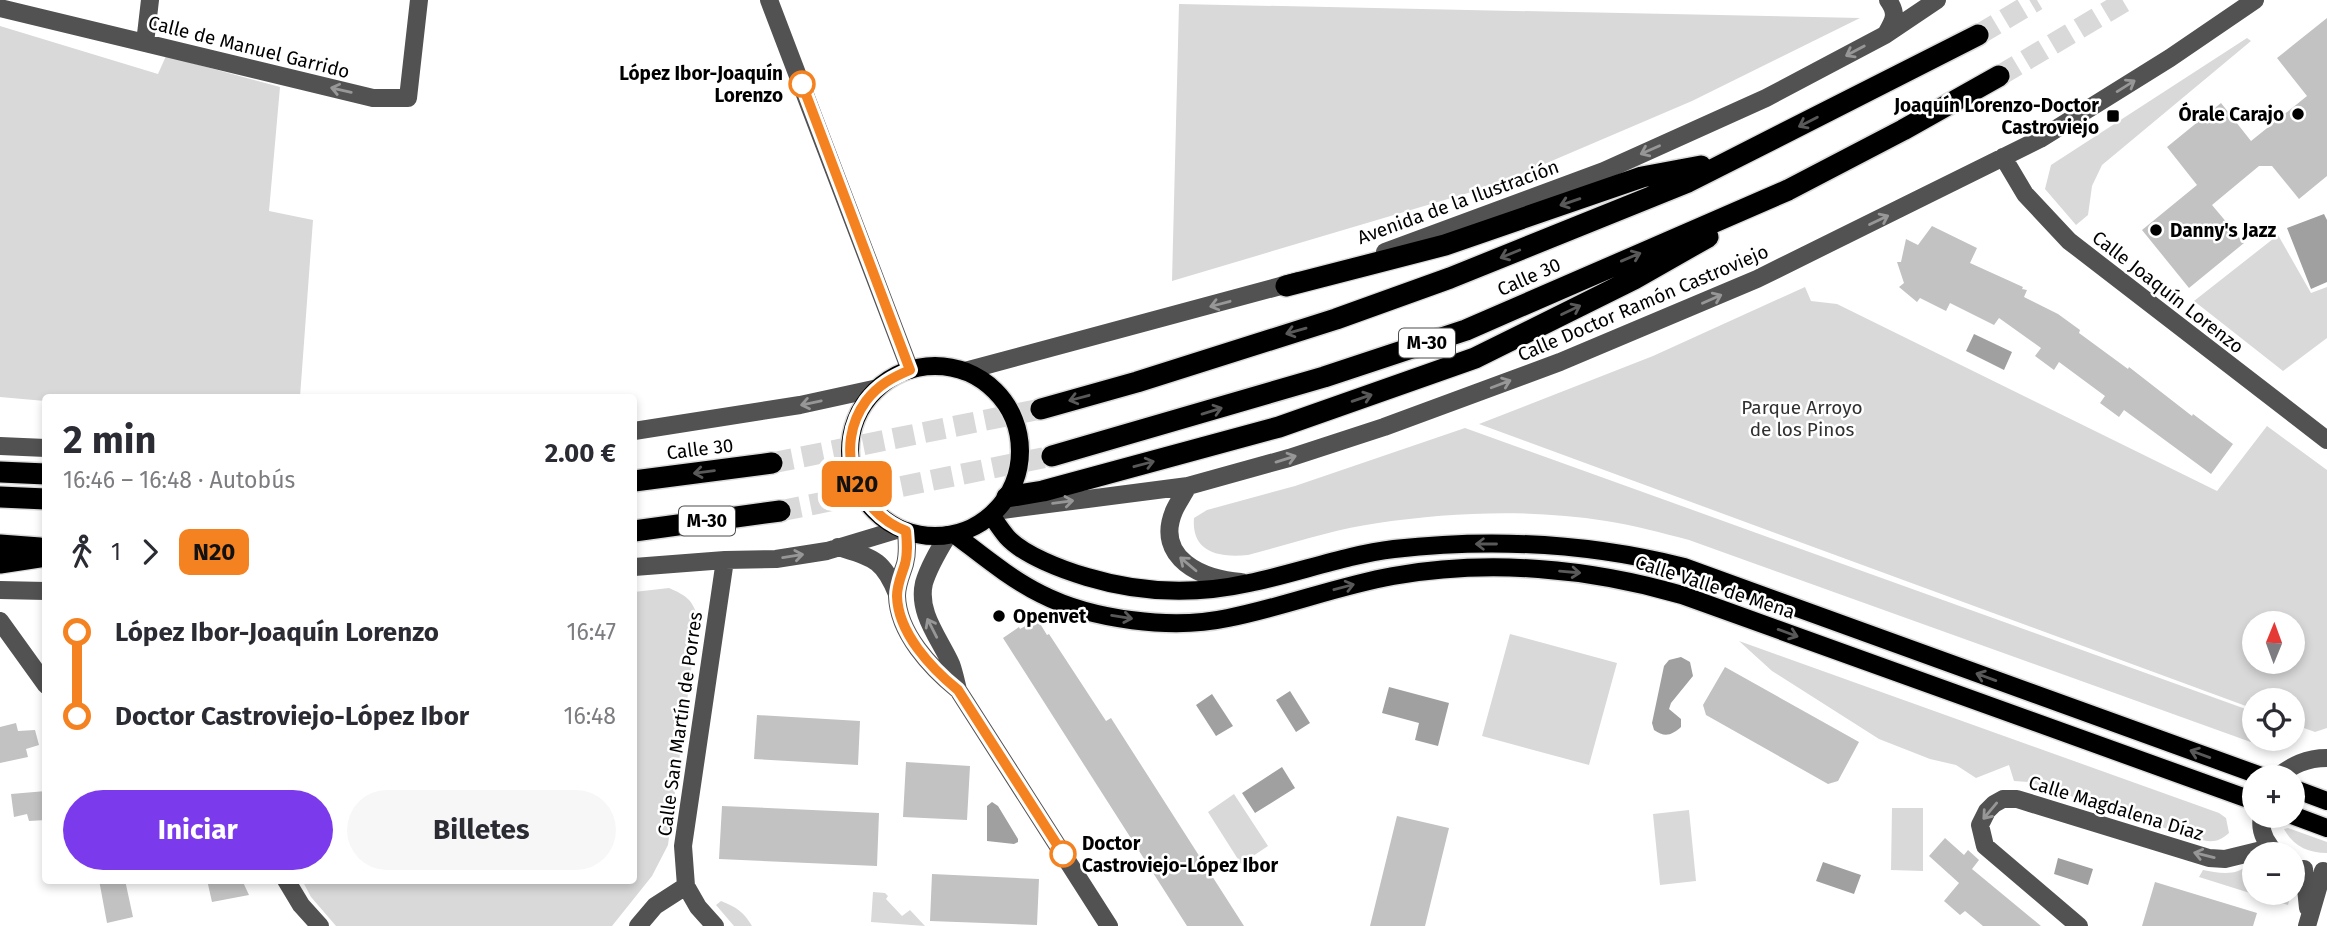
<!DOCTYPE html>
<html lang="es">
<head>
<meta charset="utf-8">
<style>
  body { margin:0; font-family:"Fira Sans",sans-serif; background:#f7f7f7; color:#2b2b33; height:100vh; display:flex; flex-direction:column; font-size:26px; white-space:nowrap }
  * { box-sizing:border-box; margin:0 }
  p { font-size:23px; color:#7c7c81 }
  .icon { flex:none; width:38px; height:38px; fill:none; stroke:currentColor; stroke-width:2; stroke-linecap:round; stroke-linejoin:round }
  .map { position:relative; flex:1; overflow:hidden }
  .panel { position:absolute; left:42px; top:394px; width:595px; height:490px; display:flex; flex-direction:column; background:#fff; border-radius:7px; box-shadow:0 4px 10px #0003 }
  .panel>* { flex:none }
  .badge { padding:0 14px; border-radius:10px; font-size:24px; line-height:46px }
  .needle { width:46px; rotate:1deg }
  .controls { position:absolute; left:2242px; top:611px; display:grid; gap:14px }
  .controls a { display:grid; place-items:center; width:63px; height:63px; border-radius:50%; background:#fff; box-shadow:0 4px 10px #0003; font-size:35px }
  .map>.badge { position:absolute; translate:-50% -50%; box-shadow:0 0 0 4px #fff }
  .legs { display:flex; align-items:center; gap:10px; height:77px; padding:0 21px; font-size:23px }
  .legs p { margin-inline-start:auto }
  .head { display:flex; align-items:center; justify-content:space-between; height:119px; padding:0 21px }
  h1 { font-size:38px; font-weight:700; line-height:52px }
  .cta { display:flex; gap:14px; margin-top:auto; padding:14px 21px }
  .cta a { flex:1; height:80px; border-radius:42px; background:#7c3aed; color:#fff; font-size:28px; font-weight:700; line-height:80px; text-align:center }
  .cta a+a { background:#f7f7f7; color:#2b2b33 }
  ul { padding:0 21px; list-style:none }
  li { display:flex; align-items:center; gap:24px; height:84px; font-size:26px }
  li i { display:grid; place-items:center; width:10px; height:100%; margin:0 9px; background:currentColor }
  li i::after { content:''; width:18px; height:18px; margin:-9px; border:5px solid; border-radius:50%; background:#fff }
  li p { margin-inline-start:auto }
  li:first-child i { background:linear-gradient(#0000 50%,currentColor 0) }
  li:last-child i { background:linear-gradient(currentColor 50%,#0000 0) }
  .map>svg:first-child { display:block }
</style>
</head>
<body>
<div class="map">
<svg width="2327" height="926" viewBox="0 0 2327 926">
  <rect width="100%" height="100%" fill="#fff"/>
  <path fill="#d9d9d9" fill-rule="evenodd" d="M1179,4L1860,18L1692,101L1495,185L1172,281Z
    M0,26L158,74L166,56L280,87L269,211L313,220L300,397H46L45,401L0,397Z
    M2247,38L2251,41L2102,165L2092,186L2088,215L2076,225L2045,189L2051,165Z
    M2278,235L2311,293L2327,287V338L2283,371L2194,301Z
    M1805,287L1811,301L1837,304L2217,491L2267,426L2327,470V728L2315,732L2293,724L2292,700H2254V709L1479,424L1653,356ZM2254,623H2292V662H2254Z
    M1465,428L2254,712V738L2281,739L2259,745L1689,540C1662,533 1634,525 1606,521C1531,509 1453,512 1378,523C1334,529 1291,544 1248,555C1220,558 1191,553 1194,518L1207,510L1295,486Z
    M669,588C687,596 692,599 698,618L668,845L652,876L612,926H336L311,897L302,880H634V592Z
    M1510,634L1617,663L1589,765L1482,736Z
    M1739,641L2219,813L2226,818L2229,833C2217,844 2209,842 2194,838L2029,782L2014,781L2009,765L1976,778L1956,765L1930,759L1879,739L1772,671Z
    M1234,794L1268,846L1241,864L1208,812Z
    M1892,808H1923V871L1891,870Z
    M1689,810L1696,881L1660,885L1653,814Z
    M2288,828L2327,842V853C2308,853 2293,846 2284,829Z
    M2254,864V892L2291,893L2288,905L2199,877L2203,870C2214,872 2227,875 2238,871C2245,868 2247,865 2254,864Z
    M873,892L885,893L888,896L886,899L902,916L910,910L925,926L871,922Z
    M721,901C736,907 744,912 752,926H734L716,905Z"/>
  <path fill="#a0a0a0" d="M2324,214L2327,220V282L2311,289L2287,228Z
    M1974,334L2012,352L2004,370L1966,351Z
    M1681,657L1690,662L1693,676L1671,703L1669,709L1681,719V727C1672,735 1665,738 1654,730L1652,723L1664,666L1669,660Z
    M1389,687L1449,703L1438,746L1415,740L1419,723L1382,713Z
    M1290,691L1310,723L1296,732L1276,700Z
    M1212,694L1233,726L1216,736L1196,705Z
    M1282,767L1295,788L1255,813L1242,793Z
    M992,802L998,806L1018,839V842L1014,844L987,841V806Z
    M2058,858L2093,869L2088,885L2054,874Z
    M1823,862L1861,875L1854,894L1816,881Z"/>
  <path fill="#c2c2c2" d="M2327,18V176L2299,199L2272,166H2259L2212,205L2244,243L2189,288L2142,230L2197,185L2167,147L2221,103L2251,141L2307,96L2277,58Z
    M1932,226L1977,248L1970,263L2023,287L2022,289L2027,290L2024,297L2058,314L2080,330L2079,333L2128,369L2129,367L2192,416L2193,414L2233,444L2211,474L2124,410L2119,417L2100,403L2105,396L2059,362L2054,370L2035,356L2041,348L1999,318L1994,325L1950,303L1946,311L1920,298L1917,302L1899,287L1904,283L1897,262H1901L1906,239L1918,245Z
    M1039,622L1047,635L1049,634L1106,721L1111,718L1244,926H1187L1003,638L1019,627L1020,629L1029,624L1031,627Z
    M1725,667L1859,742L1838,781L1828,784L1706,715L1703,705Z
    M757,715L860,721L858,765L754,759Z
    M16,723L18,731L35,730L39,745L26,749L28,757L0,763V727Z
    M906,762L970,766L967,820L903,817Z
    M46,791V820L29,821L27,814L14,817L11,794Z
    M722,806L879,813L877,866L719,859Z
    M1397,816L1449,828L1425,926H1370Z
    M1945,838L1964,855L1968,850L1979,860L1972,869L2041,926H1983L1965,911L1960,915L1944,901L1959,883L1929,856Z
    M932,874L1039,879L1037,925L930,921Z
    M99,880H125L133,917L107,923Z
    M207,880H242L249,895L212,902Z
    M2155,882L2257,913L2253,926H2142Z"/>
  <g fill="none" stroke-linecap="round" stroke-linejoin="round">
    <path stroke="#d9d9d9" stroke-width="21" stroke-dasharray="21 10" stroke-linecap="butt" d="M1978,35L2037,0
      M1999,76L2127,0
      M772,463L1041,409
      M780,511L1052,456"/>
    <defs>
      <path id="major" d="M850 451a85 85 0 1 1 170 0a85 85 0 1 1-170 0Z
        M991,515C996,522 1001,530 1007,537C1023,555 1063,570 1087,577C1140,593 1195,595 1249,583C1298,573 1345,555 1394,549C1492,538 1589,543 1684,567L2264,777
        M954,534C982,555 1009,578 1041,594C1092,620 1172,630 1228,618C1284,607 1337,586 1393,576C1489,559 1589,568 1682,595L2254,801
        M2292,788L2327,801
        M2292,815L2327,828"/>
      <path id="highway" d="M1286,286L1445,245L1642,177L1701,166
        M1041,409L1137,382L1336,319L1450,278L1688,182L1978,35
        M1052,456L1324,377L1466,330L1788,190L1903,130L1999,76
        M0,472L46,474
        M634,481L772,463
        M0,497L46,499
        M1007,497L1043,491L1279,427L1475,358L1634,279L1708,237
        M634,531L780,511
        M0,545L40,548
        M0,563L46,556"/>
    </defs>
    <use href="#major" stroke="#dbdbdb" stroke-width="21"/>
    <use href="#highway" stroke="#dbdbdb" stroke-width="24"/>
    <path stroke="#525252" stroke-width="18" d="M769,0L910,370
      M0,8L373,98H408L419,0
      M1886,34C1894,20 1898,14 1888,0
      M145,43L150,0
      M2003,157L2025,194L2069,241L2327,440
      M1385,252L1604,171L1766,98L1885,35L1937,0
      M965,371L1299,281
      M634,431L800,405L878,388
      M0,446L46,448
      M1188,486C1184,494 1178,502 1174,511C1154,558 1203,580 1241,582
      M995,511L1188,486L1289,458L1384,427L1560,362L1757,279L2040,139L2170,58L2255,0
      M906,531C907,542 908,553 905,564C902,574 897,584 897,596C898,633 931,668 958,690
      M948,535C939,550 929,566 924,583C917,613 940,639 951,664C954,672 956,682 958,690L1109,926
      M838,547C873,558 883,559 897,594
      M634,567L725,560L776,559L827,551L900,529
      M0,590L46,591
      M0,621L46,685
      M2277,777C2293,765 2306,758 2327,758
      M2262,816C2259,831 2265,843 2277,854
      M2304,869L2308,908
      M286,880L301,905L320,926
      M638,926L655,906L686,886
      M715,926L698,907L686,886L683,846L725,560
      M2079,926L1985,846L1980,825L1987,811L1994,804L2003,799H2017L2209,858L2225,859L2270,848
      M2307,926L2323,871"/>
    <use href="#major" stroke="#000" stroke-width="18"/>
    <use href="#highway" stroke="#000" stroke-width="21"/>
  </g>
  <defs><path id="oneway-shaft" d="M-6 0H5M1.5-3L5.5 0L1.5 3" fill="none" stroke-width="1.6" stroke-linecap="round" stroke-linejoin="round" transform="scale(1.75)"/></defs>
  <g stroke="#979797">
    <use href="#oneway-shaft" transform="translate(1855 51) rotate(152)"/>
    <use href="#oneway-shaft" transform="translate(2126 86) rotate(-32)"/>
    <use href="#oneway-shaft" transform="translate(341 90) rotate(-167)"/>
    <use href="#oneway-shaft" transform="translate(1650 150) rotate(156)"/>
    <use href="#oneway-shaft" transform="translate(1879 220) rotate(-26)"/>
    <use href="#oneway-shaft" transform="translate(1712 299) rotate(-24)"/>
    <use href="#oneway-shaft" transform="translate(1220 304) rotate(165)"/>
    <use href="#oneway-shaft" transform="translate(1501 384) rotate(-21)"/>
    <use href="#oneway-shaft" transform="translate(811 403) rotate(168)"/>
    <use href="#oneway-shaft" transform="translate(1286 459) rotate(-17)"/>
    <use href="#oneway-shaft" transform="translate(1063 502) rotate(-7)"/>
    <use href="#oneway-shaft" transform="translate(793 556) rotate(-9)"/>
    <use href="#oneway-shaft" transform="translate(1188 564) rotate(-140)"/>
    <use href="#oneway-shaft" transform="translate(932 628) rotate(-117)"/>
    <use href="#oneway-shaft" transform="translate(1990 811) rotate(130)"/>
    <use href="#oneway-shaft" transform="translate(2204 855) rotate(-166)"/>
  </g>
  <g stroke="#595959">
    <use href="#oneway-shaft" transform="translate(1808 122) rotate(153)"/>
    <use href="#oneway-shaft" transform="translate(1570 202) rotate(161)"/>
    <use href="#oneway-shaft" transform="translate(1510 254) rotate(158)"/>
    <use href="#oneway-shaft" transform="translate(1631 257) rotate(-23)"/>
    <use href="#oneway-shaft" transform="translate(1571 310) rotate(-26)"/>
    <use href="#oneway-shaft" transform="translate(1296 331) rotate(164)"/>
    <use href="#oneway-shaft" transform="translate(1079 398) rotate(165)"/>
    <use href="#oneway-shaft" transform="translate(1362 398) rotate(-19)"/>
    <use href="#oneway-shaft" transform="translate(1212 411) rotate(-17)"/>
    <use href="#oneway-shaft" transform="translate(1144 464) rotate(-15)"/>
    <use href="#oneway-shaft" transform="translate(704 472) rotate(173)"/>
    <use href="#oneway-shaft" transform="translate(1486 544) rotate(-180)"/>
    <use href="#oneway-shaft" transform="translate(1570 572) rotate(5)"/>
    <use href="#oneway-shaft" transform="translate(1344 587) rotate(-15)"/>
    <use href="#oneway-shaft" transform="translate(1122 617) rotate(9)"/>
    <use href="#oneway-shaft" transform="translate(1788 633) rotate(20)"/>
    <use href="#oneway-shaft" transform="translate(1986 677) rotate(-160)"/>
    <use href="#oneway-shaft" transform="translate(2200 754) rotate(-160)"/>
  </g>
  <g fill="none" stroke-linecap="round" stroke-linejoin="round">
    <defs>
      <path id="line-1" d="M802,84L910,370C893,377 878,385 866,401C833,446 854,511 906,531C907,542 908,553 905,564C902,574 897,584 897,596C898,633 931,668 958,690L1063,854"/>
    </defs>
    <use href="#line-1" stroke="#fff" stroke-width="16"/>
    <use href="#line-1" stroke="#f58220" stroke-width="10"/>
  </g>
  <g fill="#fff" stroke="#f58220" stroke-width="3.5">
    <circle cx="802" cy="84" r="12"/>
    <circle cx="1063" cy="854" r="12"/>
  </g>
  <g fill="#000" stroke="#fff" stroke-width="2.5">
    <circle cx="2298" cy="114" r="7"/>
    <rect x="2106" y="109" width="14" height="14" rx="3.5"/>
    <circle cx="2156" cy="230" r="7"/>
    <circle cx="999" cy="616" r="7"/>
  </g>
  <g text-anchor="middle" dominant-baseline="central" stroke-width="5" stroke-linejoin="round" paint-order="stroke">
    <g fill="#fff" stroke="#4c4c4c" stroke-width="2">
      <rect x="1399" y="328.5" width="56" height="29" rx="5"/>
      <rect x="679" y="506.5" width="56" height="29" rx="5"/>
    </g>
    <g font-size="18" font-weight="bold" fill="#000">
      <text x="1427" y="343">M-30</text>
      <text x="707" y="521">M-30</text>
    </g>
    <g font-size="19" fill="#000" stroke="#fff">
      <text transform="translate(249 47) rotate(14)">Calle de Manuel Garrido</text>
      <text transform="translate(1458 202) rotate(-20)">Avenida de la Ilustración</text>
      <text transform="translate(1529 277) rotate(-24)">Calle 30</text>
      <text transform="translate(2168 292) rotate(38)">Calle Joaquín Lorenzo</text>
      <text transform="translate(1643 303) rotate(-23)">Calle Doctor Ramón Castroviejo</text>
      <text transform="translate(700 449) rotate(-7)">Calle 30</text>
      <text transform="translate(1715 587) rotate(18)">Calle Valle de Mena</text>
      <text transform="translate(680 724) rotate(-82)">Calle San Martín de Porres</text>
      <text transform="translate(2116 808) rotate(17)">Calle Magdalena Díaz</text>
    </g>
    <g font-size="19" font-weight="bold" fill="#000" stroke="#fff" text-anchor="end">
      <text x="783" y="73">López Ibor-Joaquín<tspan x="783" dy="22">Lorenzo</tspan></text>
      <text x="1082" y="843" text-anchor="start">Doctor<tspan x="1082" dy="22">Castroviejo-López Ibor</tspan></text>
    </g>
    <g font-size="19" font-weight="bold" fill="#000" stroke="#fff" text-anchor="end">
      <text x="2099" y="105">Joaquín Lorenzo-Doctor<tspan x="2099" dy="22">Castroviejo</tspan></text>
      <text x="2284" y="114">Órale Carajo</text>
      <text x="2170" y="230" text-anchor="start">Danny's Jazz</text>
      <text x="1013" y="616" text-anchor="start">Openvet</text>
    </g>
    <g font-size="19" fill="#303030" stroke="#fff">
      <text x="1802" y="407">Parque Arroyo<tspan x="1802" dy="22">de los Pinos</tspan></text>
    </g>
  </g>
</svg>
<div class="controls">
<a><svg class="needle" viewBox="-14 -14 28 28"><path d="M0-13l5 13h-10z" fill="#e53935"/><path d="M0 13l5-13h-10z" fill="#7c7c81"/></svg></a>
<a><svg class="icon" aria-label="locate" viewBox="0 0 24 24"><circle cx="12" cy="12" r="6"/><path d="M12 2v4M12 18v4M2 12h4M18 12h4"/></svg></a>
<a>+</a>
<a>−</a>
</div>
<b class="badge" style="left:857px;top:484px;background:#f58220;color:#111">N20</b>
<section class="panel">
<div class="head"><div><h1>2 min</h1><p>16:46 – 16:48 · Autobús</p></div><b>2.00 €</b></div>
<div class="legs"><svg class="icon" aria-label="walk" viewBox="0 0 24 24"><circle cx="13" cy="4" r="2"/><path d="M13 8l-2 6 4 7M11 14l-3 7M7 12l3-4h3l4 4"/></svg>1<svg class="icon" aria-label="forward" viewBox="0 0 24 24"><path d="M9 5l7 7-7 7"/></svg><b class="badge" style="background:#f58220;color:#111">N20</b></div>
<ul>
<li><i style="color:#f58220"></i><b>López Ibor-Joaquín Lorenzo</b><p>16:47</p></li>
<li><i style="color:#f58220"></i><b>Doctor Castroviejo-López Ibor</b><p>16:48</p></li>
</ul>
<div class="cta"><a>Iniciar</a><a>Billetes</a></div>
</section>
</div>
</body>
</html>
